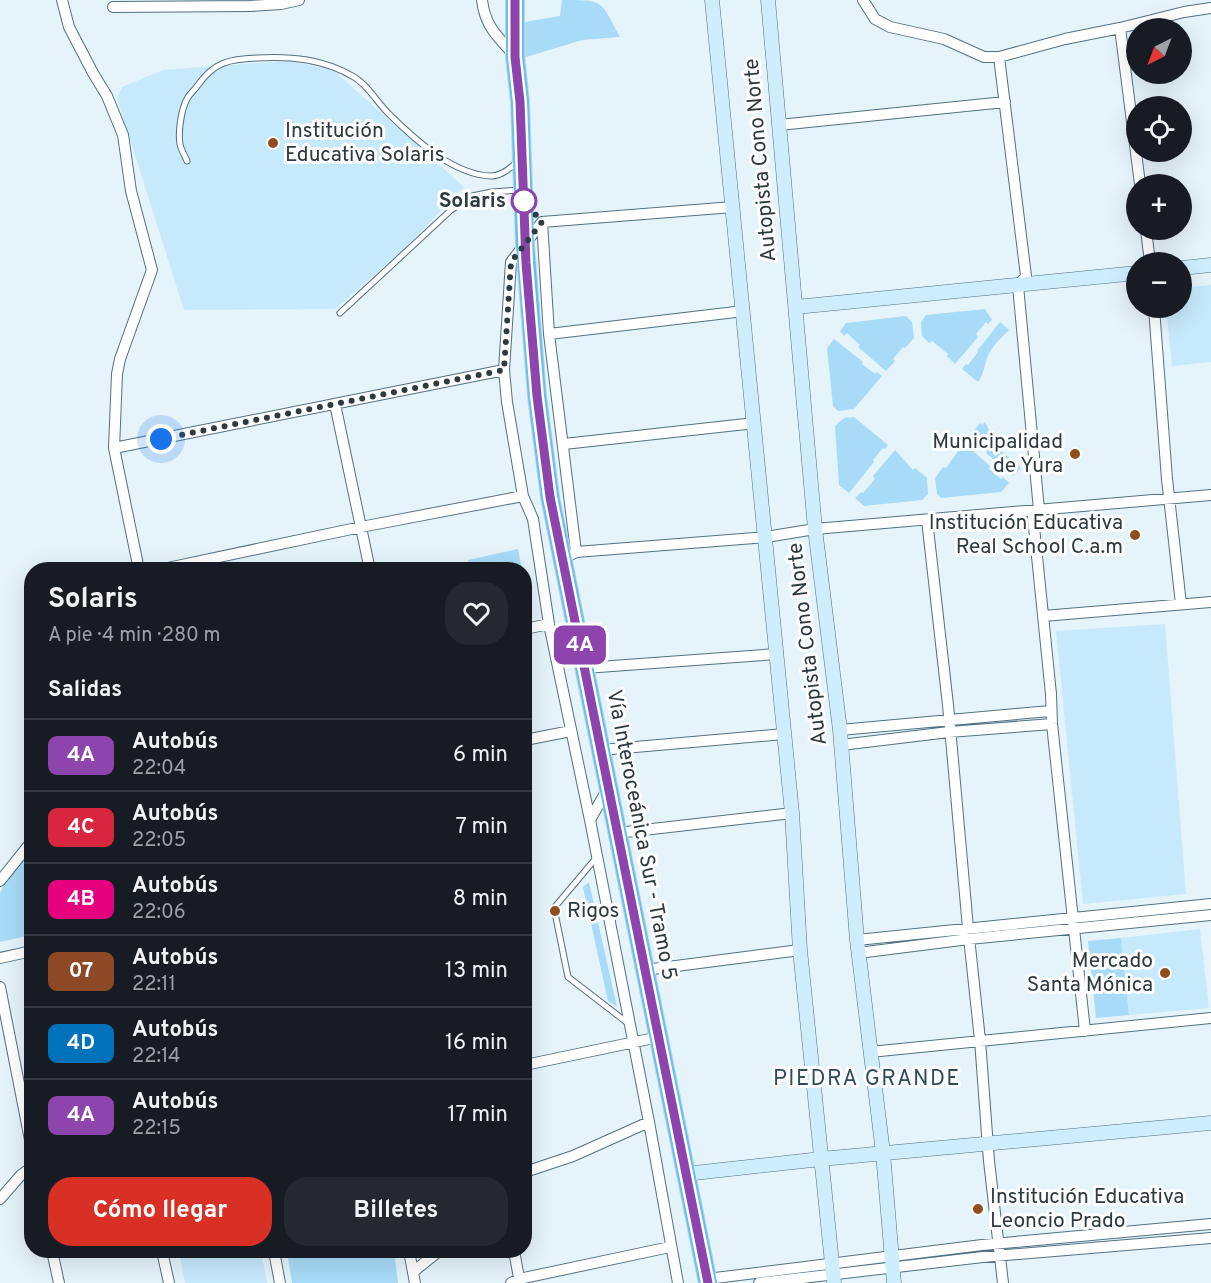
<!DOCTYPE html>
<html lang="es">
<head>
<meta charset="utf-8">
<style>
  body { margin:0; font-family:Overpass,sans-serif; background:#242831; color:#f1f3f6; height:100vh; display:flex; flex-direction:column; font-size:22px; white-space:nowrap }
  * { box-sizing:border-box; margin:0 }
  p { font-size:20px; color:#9ea1a6 }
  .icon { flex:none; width:33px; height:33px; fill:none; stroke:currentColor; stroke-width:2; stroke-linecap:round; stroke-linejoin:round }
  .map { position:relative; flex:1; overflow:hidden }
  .side { position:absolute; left:24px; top:562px; width:508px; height:696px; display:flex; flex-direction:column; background:#171b24; border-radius:24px; box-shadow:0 6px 24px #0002 }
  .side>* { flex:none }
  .badge { padding:0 12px; border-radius:9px; font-size:21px; line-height:39px }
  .needle { width:39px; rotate:222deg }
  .tools { position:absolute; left:1126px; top:18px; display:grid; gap:12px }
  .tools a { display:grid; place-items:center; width:66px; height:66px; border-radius:50%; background:#171b24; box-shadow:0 6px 24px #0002; font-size:30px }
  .you { position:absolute; width:30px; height:30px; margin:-15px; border:4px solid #fff; border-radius:50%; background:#1a73e8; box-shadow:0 0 0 9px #1a73e833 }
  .map>.badge { position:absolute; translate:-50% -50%; box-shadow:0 0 0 3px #fff }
  h2 { padding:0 24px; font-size:22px; line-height:54px }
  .round { display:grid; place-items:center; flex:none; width:63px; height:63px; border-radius:24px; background:#242831 }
  .head { display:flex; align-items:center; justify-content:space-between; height:102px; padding:0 24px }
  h1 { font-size:28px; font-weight:700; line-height:45px }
  .cta { display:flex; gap:12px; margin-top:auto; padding:12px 24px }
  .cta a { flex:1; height:69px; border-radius:24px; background:#d93025; color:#fff; font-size:24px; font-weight:700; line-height:69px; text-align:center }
  .cta a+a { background:#242831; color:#f1f3f6 }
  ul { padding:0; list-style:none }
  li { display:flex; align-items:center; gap:18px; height:72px; padding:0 24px; border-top:2px solid #363941 }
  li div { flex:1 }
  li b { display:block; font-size:22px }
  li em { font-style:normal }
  li .badge { min-width:66px; font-weight:700; text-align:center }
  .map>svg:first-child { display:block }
</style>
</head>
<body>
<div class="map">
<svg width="1211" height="1283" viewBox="0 0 1211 1283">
  <rect width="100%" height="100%" fill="#e5f3fa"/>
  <path fill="#c7e9fc" d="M289,61L333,70L464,187L403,250L335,309L184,310L117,98L122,87L163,70Z
    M1211,285V362L1172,366L1166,308H1182V288Z
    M1165,624L1186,894L1083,904L1056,631Z
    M1200,929L1209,1008L1129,1015L1121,938Z
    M179,1251H261L267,1283H185Z"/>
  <path fill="#a8dbf7" d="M562,0C605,0 600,0 620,37L582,40L523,58L525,22L560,16Z
    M985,309L992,320L988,324L986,322L976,334L978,337L955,364L947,356L948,354L932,341L929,343L922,336L921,322L926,315Z
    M906,316L912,322L914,338L905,348L903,347L893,359L895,361L886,371L858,347L860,345L847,333L844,336L840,331L846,323Z
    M1000,322L1009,330C1001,338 991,347 987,358C984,367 983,376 978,382L962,369L966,364L968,365L978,352L977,351Z
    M834,339L863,362L862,364L875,374L877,372L882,376L854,409L838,411L833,406L827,348Z
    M854,417L888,445L885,449L883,448L873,460L874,462L849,493L839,485L835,426L844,418Z
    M985,422L998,448L1021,468L1013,476L986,453L987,451L975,440L973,442L969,437L980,423L982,425Z
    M964,443L990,466L989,469L1001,479L1003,477L1009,483L1001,492L941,498L937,494L935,478L943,467L946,468Z
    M895,450L913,470L915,468L927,478L928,494L922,500L864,506L855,498L861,492L863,493L875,479L873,476Z
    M518,549L522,570H470L468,560Z
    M31,849V935L0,942V893L5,883Z
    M589,882L617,1007L608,1001L583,887Z
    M1121,938L1129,1015L1096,1018L1088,941Z
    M287,1251H394L398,1283H292Z"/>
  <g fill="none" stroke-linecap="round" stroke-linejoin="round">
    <defs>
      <path id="lane" d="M187,161C185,156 181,150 180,144C178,132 181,110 187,99C189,94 195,90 198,85C214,62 230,59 257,58C291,56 324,59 354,77C368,85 376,101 388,113C413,138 453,175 491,176C501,176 511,168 518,161
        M340,313L451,210L472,196L492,192L519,190
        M596,858L554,908L568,977L629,1024"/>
      <path id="street" d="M62,0L69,27L93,73L107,96L123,135L131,191L152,270L120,359L117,374L114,448L139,570
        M482,0C485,26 497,36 514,55
        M863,0L875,19L890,27L944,39L984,57H999L1065,39L1120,28L1184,12L1211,8
        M113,7L250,6L281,4L299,0
        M1120,28L1140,184
        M999,57L1026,276L1018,286L1039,510L1033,517L1051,694L1052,724L1085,1031
        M779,125L1005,102
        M542,222L511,262L504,370L507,402L523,496L533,519L549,624L590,820L649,1122L678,1283
        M542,222L549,334L576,552
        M542,222L733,207
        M1146,230L1150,262
        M1154,308L1167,479L1181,604
        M549,334L744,311
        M335,404L370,570
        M564,444L755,423
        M114,448L504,370
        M927,520L948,705L968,928L980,1040L989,1161L1003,1283
        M563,559L576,552L766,537L815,529L1211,495
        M158,570L361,527L523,496
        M1043,616L1211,602
        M525,629L549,624
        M585,668L777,654
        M840,730L1050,711
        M525,740L571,731
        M841,745L949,732L1052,724
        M601,750L784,734
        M590,820L608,788
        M617,833L792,813
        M0,881L32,841
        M857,940L1211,904
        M858,953L969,939L1211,915
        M0,958L32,951
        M645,970L800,950
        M0,987L32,1150
        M870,1052L1211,1018
        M525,1065L659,1037
        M525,1172L573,1156L649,1122
        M0,1199L21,1175L32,1167
        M52,1251L59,1283
        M162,1251L169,1283
        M274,1251L280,1283
        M409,1251L415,1283
        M514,1251L520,1283
        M413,1272L439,1251
        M707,1279L982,1245L1211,1224
        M511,1283L519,1279L670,1247
        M759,1283L983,1257L1211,1238"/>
      <path id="secondary" d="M712,0L792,813L800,950L834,1283
        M768,0L815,529L840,730L857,940L883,1153L894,1283
        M1182,268L1211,265
        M796,307L1137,273
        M685,1174L821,1159L1211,1123"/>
      <path id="highway" d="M515,0V56L520,102L525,245L537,396L550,497L708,1283"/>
    </defs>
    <use href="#lane" stroke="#527182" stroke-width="7"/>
    <use href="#street" stroke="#527182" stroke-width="12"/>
    <use href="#secondary" stroke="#527182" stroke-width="15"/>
    <use href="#highway" stroke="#ccd0d1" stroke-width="20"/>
    <use href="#lane" stroke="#fff" stroke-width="5"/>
    <use href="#street" stroke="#fff" stroke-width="10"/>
    <use href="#secondary" stroke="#ceedfd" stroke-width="14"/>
    <use href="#highway" stroke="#5ac3f7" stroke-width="18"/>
  </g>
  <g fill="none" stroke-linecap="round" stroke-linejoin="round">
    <defs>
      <path id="line" d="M515,0V57L520,102L526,263L537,396L550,497L708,1283"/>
    </defs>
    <use href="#line" stroke="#fff" stroke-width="14"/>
    <use href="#line" stroke="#8e44ad" stroke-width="9"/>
    <path stroke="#2c3a41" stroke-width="6" stroke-dasharray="0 10.8" d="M161,439L504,370L511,262L542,222L524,201"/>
  </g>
  <g fill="#904d1d" stroke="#fdfdfd" stroke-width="2">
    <circle cx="273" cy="143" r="6"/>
    <circle cx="1075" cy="454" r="6"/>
    <circle cx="1135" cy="535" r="6"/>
    <circle cx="555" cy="911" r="6"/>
    <circle cx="1165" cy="973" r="6"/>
    <circle cx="978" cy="1209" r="6"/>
  </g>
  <circle fill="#fff" stroke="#8e44ad" stroke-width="3" cx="524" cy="201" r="12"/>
  <g text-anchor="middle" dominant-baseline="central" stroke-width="6" stroke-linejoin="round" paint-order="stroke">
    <g font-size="21" fill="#2c3a41" stroke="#fdfdfd" text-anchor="start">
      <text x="285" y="131">Institución<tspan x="285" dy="24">Educativa Solaris</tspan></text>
      <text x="1063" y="442" text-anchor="end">Municipalidad<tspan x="1063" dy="24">de Yura</tspan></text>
      <text x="1123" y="523" text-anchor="end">Institución Educativa<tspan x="1123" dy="24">Real School C.a.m</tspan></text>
      <text x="567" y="911">Rigos</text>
      <text x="1153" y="961" text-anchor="end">Mercado<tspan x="1153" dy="24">Santa Mónica</tspan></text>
      <text x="990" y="1197">Institución Educativa<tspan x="990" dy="24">Leoncio Prado</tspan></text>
    </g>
    <g font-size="21" fill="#2c3a41" stroke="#fdfdfd">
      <text transform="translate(761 160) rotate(-95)">Autopista Cono Norte</text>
      <text transform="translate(808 644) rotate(-97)">Autopista Cono Norte</text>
      <text transform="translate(641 835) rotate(79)">Vía Interoceánica Sur - Tramo 5</text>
    </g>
    <g font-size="21" font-weight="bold" fill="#2c3a41" stroke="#fdfdfd" text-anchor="end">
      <text x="506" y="201">Solaris</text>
    </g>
    <g font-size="22" letter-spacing="1.5" fill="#2c4b5b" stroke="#fdfdfd">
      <text x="867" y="1079">PIEDRA GRANDE</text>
    </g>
  </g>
</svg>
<div class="tools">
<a><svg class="needle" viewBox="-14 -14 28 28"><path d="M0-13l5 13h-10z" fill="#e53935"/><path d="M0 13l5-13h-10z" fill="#9ea1a6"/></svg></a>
<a><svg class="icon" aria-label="locate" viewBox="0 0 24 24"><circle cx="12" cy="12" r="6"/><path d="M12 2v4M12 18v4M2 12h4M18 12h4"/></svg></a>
<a>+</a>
<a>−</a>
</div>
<div class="you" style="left:161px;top:439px"></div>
<b class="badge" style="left:580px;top:645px;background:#8e44ad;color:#fff">4A</b>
<section class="side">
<div class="head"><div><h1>Solaris</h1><p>A pie · 4 min · 280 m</p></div><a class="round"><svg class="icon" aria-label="heart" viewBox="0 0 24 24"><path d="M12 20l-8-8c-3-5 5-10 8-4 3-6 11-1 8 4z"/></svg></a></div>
<h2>Salidas</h2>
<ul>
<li><span class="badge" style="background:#8e44ad;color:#fff">4A</span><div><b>Autobús</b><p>22:04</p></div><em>6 min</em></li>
<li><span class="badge" style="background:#d7263d;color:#fff">4C</span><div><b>Autobús</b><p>22:05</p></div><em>7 min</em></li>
<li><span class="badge" style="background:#e6007e;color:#fff">4B</span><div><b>Autobús</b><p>22:06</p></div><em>8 min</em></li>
<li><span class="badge" style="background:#8d4925;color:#fff">07</span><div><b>Autobús</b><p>22:11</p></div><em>13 min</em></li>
<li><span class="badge" style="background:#0072bc;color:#fff">4D</span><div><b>Autobús</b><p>22:14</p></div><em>16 min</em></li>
<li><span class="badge" style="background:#8e44ad;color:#fff">4A</span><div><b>Autobús</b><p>22:15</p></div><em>17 min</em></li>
</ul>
<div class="cta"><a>Cómo llegar</a><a>Billetes</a></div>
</section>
</div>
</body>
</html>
